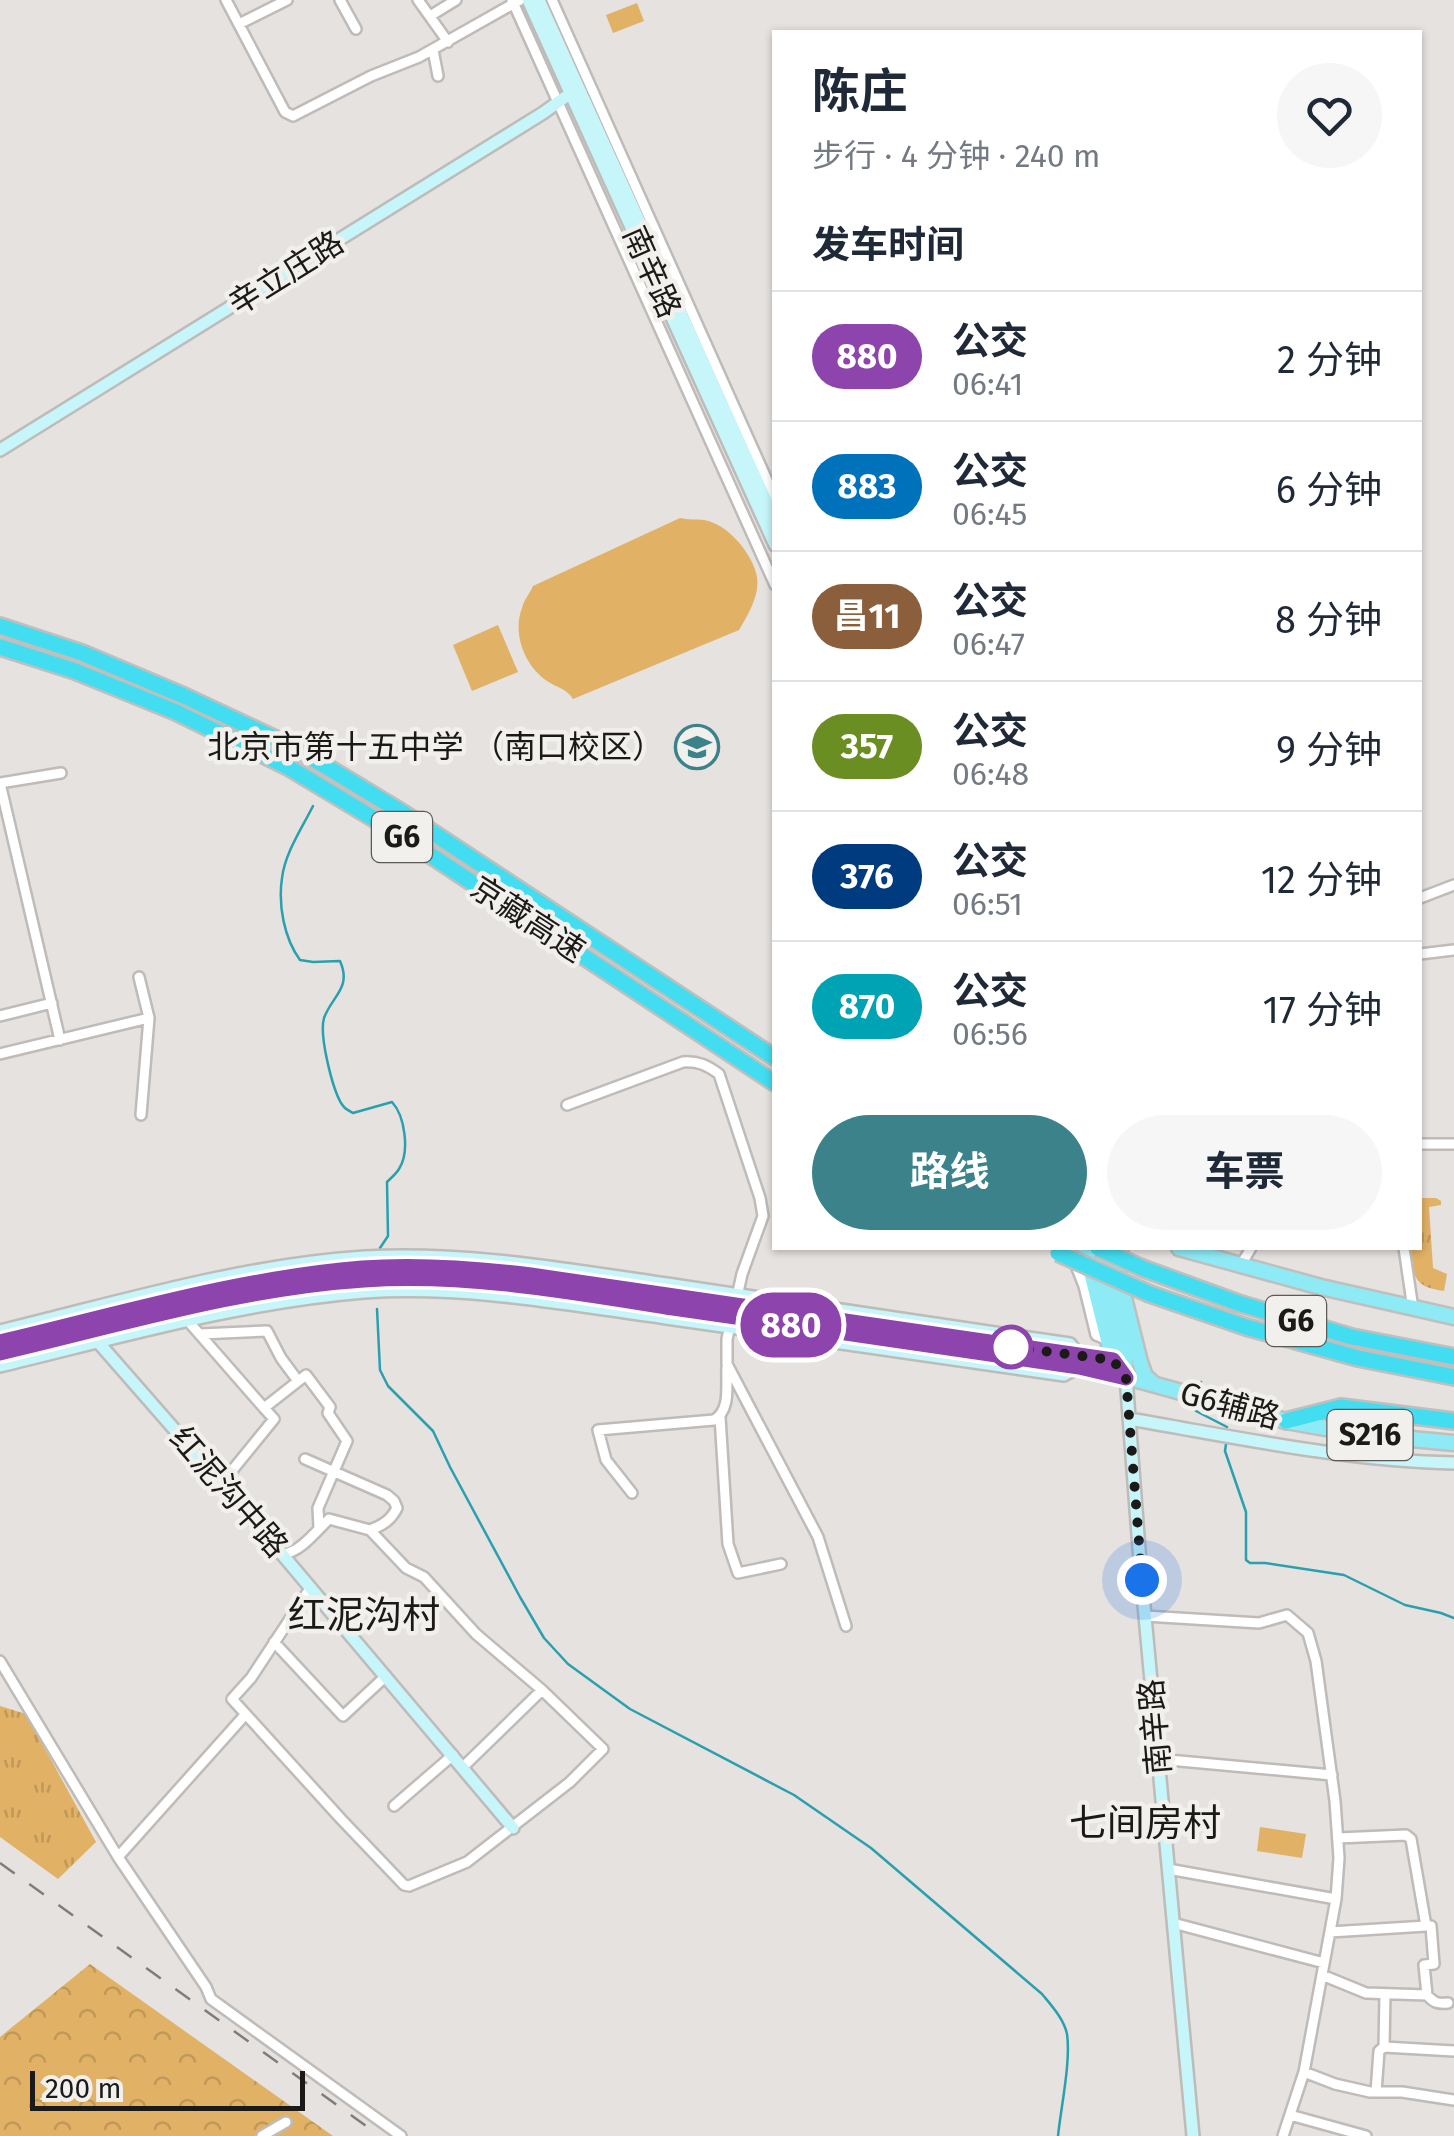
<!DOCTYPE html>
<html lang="zh">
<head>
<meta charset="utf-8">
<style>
  body { margin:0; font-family:"Fira Sans","Noto Sans SC",sans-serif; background:#f6f6f7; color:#1f2937; height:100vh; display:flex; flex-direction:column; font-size:38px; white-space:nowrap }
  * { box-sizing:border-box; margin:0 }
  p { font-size:32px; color:#747a83 }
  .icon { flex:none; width:55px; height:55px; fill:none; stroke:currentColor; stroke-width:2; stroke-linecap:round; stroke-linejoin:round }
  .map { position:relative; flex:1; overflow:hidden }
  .sheet { position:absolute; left:772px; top:30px; width:650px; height:1220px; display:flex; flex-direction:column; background:#fff; border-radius:0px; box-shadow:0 2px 8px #0004 }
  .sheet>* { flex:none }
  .badge { padding:0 20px; border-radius:32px; font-size:35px; line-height:65px }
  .scale { position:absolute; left:30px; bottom:25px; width:275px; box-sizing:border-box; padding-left:10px; border:5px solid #1b1a18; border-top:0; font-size:28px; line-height:35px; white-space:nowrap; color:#1b1a18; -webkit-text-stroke:8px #f2f0ec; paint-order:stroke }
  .you { position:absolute; width:50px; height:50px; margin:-25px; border:8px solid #fff; border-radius:50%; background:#1a73e8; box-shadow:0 0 0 15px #1a73e833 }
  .map>.badge { position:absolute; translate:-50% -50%; box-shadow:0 0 0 5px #fff }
  h2 { padding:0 40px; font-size:38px; line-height:90px }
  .round { display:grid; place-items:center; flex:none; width:105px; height:105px; border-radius:52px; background:#f6f6f7 }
  .summary { display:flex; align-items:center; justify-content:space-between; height:170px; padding:0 40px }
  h1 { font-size:48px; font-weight:700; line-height:75px }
  .cta { display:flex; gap:20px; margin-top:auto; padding:20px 40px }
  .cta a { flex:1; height:115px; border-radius:60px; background:#3b828b; color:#fff; font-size:40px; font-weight:700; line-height:115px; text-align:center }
  .cta a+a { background:#f6f6f7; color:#1f2937 }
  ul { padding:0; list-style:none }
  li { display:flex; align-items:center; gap:30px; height:130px; padding:0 40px; border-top:2px solid #e0e1e3 }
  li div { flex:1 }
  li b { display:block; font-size:38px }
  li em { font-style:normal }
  li .badge { min-width:110px; font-weight:700; text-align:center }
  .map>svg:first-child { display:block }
</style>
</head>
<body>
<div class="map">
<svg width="1454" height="2136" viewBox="0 0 1454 2136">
  <defs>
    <pattern id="grass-tufts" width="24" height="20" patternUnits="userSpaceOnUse" patternTransform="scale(2.5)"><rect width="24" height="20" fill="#e1b166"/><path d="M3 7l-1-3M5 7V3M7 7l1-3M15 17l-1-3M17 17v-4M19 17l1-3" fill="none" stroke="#c09858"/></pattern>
    <pattern id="forest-crowns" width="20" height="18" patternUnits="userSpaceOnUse" patternTransform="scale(2.5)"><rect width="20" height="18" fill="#e1b166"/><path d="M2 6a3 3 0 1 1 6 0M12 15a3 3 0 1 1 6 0" fill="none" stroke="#c09858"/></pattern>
  </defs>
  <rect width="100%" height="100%" fill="#e5e2df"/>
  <path fill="url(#grass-tufts)" d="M1420,1198H1436L1441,1201V1205L1429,1207L1433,1268L1447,1274L1444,1291C1413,1287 1413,1276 1411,1248H1420Z
    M0,1706L26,1714L96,1842L58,1879L0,1837Z"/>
  <path fill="url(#forest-crowns)" d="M90,1964L333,2136H0V2037Z"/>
  <path fill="#e1b166" d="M637,3L644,21L613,33L606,15Z
    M680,518C688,520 696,519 704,520C728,524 753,554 757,577C760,595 748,615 739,630L573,699C566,688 557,688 547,681C525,666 512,634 522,608C524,600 530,593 533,586Z
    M498,625L518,672L472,691L453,645Z
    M1260,1827L1306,1834L1302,1858L1257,1851Z"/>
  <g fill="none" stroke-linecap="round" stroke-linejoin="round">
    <path stroke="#2aa0af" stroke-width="2.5" d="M313,806C302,828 285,853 282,878C278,905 284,938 300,960L313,962L340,961C352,988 332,996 324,1018C319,1035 332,1087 341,1103C345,1109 346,1109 353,1113L392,1102C405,1116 410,1152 399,1169C396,1174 391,1178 387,1182L388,1236L380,1248
      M377,1309L380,1370L388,1386L433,1431L450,1467L520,1597L544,1638L568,1664L630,1709L794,1795L871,1848L1042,1994C1051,2005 1064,2019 1067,2034C1071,2061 1061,2107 1058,2136
      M1200,1388L1201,1382
      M1197,1405L1196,1411L1227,1427
      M1226,1444L1225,1451L1246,1512V1560L1250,1563H1265L1344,1575L1405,1605L1441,1613L1454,1618"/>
    <defs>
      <path id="street" d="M226,0L285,112L293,116L371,76L419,57L520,0
        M340,0L356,29
        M418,0L448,42
        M512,0L775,585
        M552,0L775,498
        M430,16L456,0
        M239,24L287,0
        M433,50L438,76
        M1420,898L1454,885
        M1420,954L1454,950
        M0,1016L52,1003
        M60,1040L0,783L61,773
        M0,1054L149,1018L139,977
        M567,1105L683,1062C698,1061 707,1065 719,1074L760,1198L763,1216L742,1274L736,1301
        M141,1115L149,1018
        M1420,1144H1454
        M1069,1248L1084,1286L1096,1335L1108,1340
        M1404,1248L1413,1309
        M1242,1263L1251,1248
        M188,1321L264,1408L306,1375L330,1407L328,1413L347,1441L318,1508L319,1528
        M731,1321L727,1339V1364L818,1537L846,1626
        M200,1334L267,1331L281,1358L298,1381
        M720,1417L728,1544L738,1573L781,1564
        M305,1459L387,1495L394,1501L397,1508C391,1520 383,1525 370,1530
        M222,1483L274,1419L264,1408
        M632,1493L606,1460L598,1430L714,1420C731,1410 726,1386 727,1367
        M283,1554C301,1552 316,1531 329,1519L370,1530L406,1568L424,1577L476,1634L542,1690L463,1767
        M311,1587L251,1678L232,1699L341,1819L404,1885L409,1886L467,1862L570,1782L603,1749L542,1690
        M1145,1616L1259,1623L1287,1615L1308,1633L1316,1661L1335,1801L1339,1858L1336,1899L1304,2072L1283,2136
        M274,1642L343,1716L386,1676
        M0,1661L118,1857L206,1987L211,1999L401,2136
        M1158,1759L1332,1775
        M394,1806L453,1755
        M118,1857L245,1715
        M1168,1869L1336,1899
        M1173,1923L1324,1963
        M1330,1932L1426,1926L1411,1839L1406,1835L1338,1838
        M1322,1975L1366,1993L1427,1995L1424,1965L1434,1964L1431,1926H1426
        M1385,1994L1384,2047L1454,2051
        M1427,1995C1434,2003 1438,2004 1448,2003
        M1304,2072L1335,2084L1370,2092H1402L1454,2100
        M1376,2092L1379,2051L1384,2047
        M1290,2115L1366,2136
        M262,2136L286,2122"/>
      <path id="secondary" d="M528,0L775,545
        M539,0L775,520
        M0,450L543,113L571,93
        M0,1331C119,1302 241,1265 364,1257C470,1251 575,1271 680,1286C810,1306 940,1325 1070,1344L1080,1357
        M98,1342L244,1509L513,1828
        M0,1366C120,1337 241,1302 364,1292C465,1285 566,1304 666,1318C799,1337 932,1356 1064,1375L1079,1367
        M1126,1377L1140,1562L1193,2136
        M1129,1419C1236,1437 1345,1461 1454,1463"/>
      <path id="primary" d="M1085,1248L1115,1368
        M1097,1248L1124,1348L1126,1377
        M1121,1248L1116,1266L1140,1362L1145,1376L1154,1384
        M1179,1248L1321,1287L1454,1317
        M0,1342C119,1314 239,1278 362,1269C418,1264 475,1269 531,1275L1113,1360L1126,1377
        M0,1353C120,1324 239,1290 362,1280C471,1272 579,1294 685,1309C820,1329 954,1347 1089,1369L1116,1374L1286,1421L1359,1434L1454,1443"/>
      <path id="highway" d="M0,626L82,653L184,696L299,750L403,813L775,1058
        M0,647L75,671L176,712L288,767L391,829L775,1083
        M1142,1268L1238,1303L1352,1337L1454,1357
        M1150,1294L1246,1327L1358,1358L1454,1377
        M1286,1421L1341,1407L1454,1421"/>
    </defs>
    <use href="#street" stroke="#bebbb8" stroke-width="14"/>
    <use href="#secondary" stroke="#bebbb8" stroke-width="16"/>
    <use href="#primary" stroke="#bfbfbe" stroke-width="19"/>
    <use href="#highway" stroke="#bfbfbe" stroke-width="20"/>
    <use href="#street" stroke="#fff" stroke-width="9"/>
    <use href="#secondary" stroke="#c6f5fa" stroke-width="11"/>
    <use href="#primary" stroke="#8eebf6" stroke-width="14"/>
    <use href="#highway" stroke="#42ddf0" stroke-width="15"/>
    <path stroke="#7f7d7a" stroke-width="2.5" stroke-dasharray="18 18" stroke-linecap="butt" d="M0,1863L380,2136"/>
    <defs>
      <path id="highway-bridge" d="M1098,1248L1142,1268
        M1058,1253L1150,1294"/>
    </defs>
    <use href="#highway-bridge" stroke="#bfbfbe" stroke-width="20" stroke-linecap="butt"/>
    <use href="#highway-bridge" stroke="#42ddf0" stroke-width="15"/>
  </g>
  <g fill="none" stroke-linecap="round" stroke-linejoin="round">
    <defs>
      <path id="line" d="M0,1342C119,1314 239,1278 362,1268C418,1264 475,1268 531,1275L1113,1360L1126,1378L1079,1367C944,1348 809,1328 673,1308C571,1292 468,1273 364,1280C241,1288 120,1325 0,1353"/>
    </defs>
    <use href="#line" stroke="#fff" stroke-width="22"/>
    <use href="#line" stroke="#8e44ad" stroke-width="15"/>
    <path stroke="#1b1a18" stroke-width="10" stroke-dasharray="0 18" d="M1011,1347L1113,1360L1126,1378L1142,1580"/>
  </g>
  <defs>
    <symbol id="school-ring" viewBox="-11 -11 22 22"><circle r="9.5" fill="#f2f0ec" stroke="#3b828b" stroke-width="1.5"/><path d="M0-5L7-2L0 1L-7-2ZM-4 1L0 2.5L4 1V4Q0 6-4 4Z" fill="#3b828b"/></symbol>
  </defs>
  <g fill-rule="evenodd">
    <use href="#school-ring" x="672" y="722" width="50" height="50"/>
  </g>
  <circle fill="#fff" stroke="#8e44ad" stroke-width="5" cx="1011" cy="1347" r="20"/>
  <g text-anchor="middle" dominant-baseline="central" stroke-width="9" stroke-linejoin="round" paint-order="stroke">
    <g fill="#f2f0ec" stroke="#5c5a58" stroke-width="2.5">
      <rect x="372" y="812" width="60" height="50" rx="8"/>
      <rect x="1266" y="1296" width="60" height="50" rx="8"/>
      <rect x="1327.5" y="1410" width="85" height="50" rx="8"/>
    </g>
    <g font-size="30" font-weight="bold" fill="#1b1a18">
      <text x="402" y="837">G6</text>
      <text x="1296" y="1321">G6</text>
      <text x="1370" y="1435">S216</text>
    </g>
    <g font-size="32" fill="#1b1a18" stroke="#f2f0ec">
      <text transform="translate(652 272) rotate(66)">南辛路</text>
      <text transform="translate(286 273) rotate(-32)">辛立庄路</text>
      <text transform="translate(528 919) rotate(33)">京藏高速</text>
      <text transform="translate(1230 1405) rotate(15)">G6辅路</text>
      <text transform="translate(229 1492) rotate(49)">红泥沟中路</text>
      <text transform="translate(1155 1727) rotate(-95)">南辛路</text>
    </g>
    <g font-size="32" fill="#1b1a18" stroke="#f2f0ec" text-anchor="end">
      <text x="664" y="747">北京市第十五中学 （南口校区）</text>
    </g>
    <g font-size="38" fill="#1b1a18" stroke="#f2f0ec">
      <text x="364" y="1615">红泥沟村</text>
      <text x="1145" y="1823">七间房村</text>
    </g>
  </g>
</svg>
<div class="scale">200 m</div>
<div class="you" style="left:1142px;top:1580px"></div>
<b class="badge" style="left:791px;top:1325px;background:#8e44ad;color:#fff">880</b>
<section class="sheet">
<div class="summary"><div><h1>陈庄</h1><p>步行 · 4 分钟 · 240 m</p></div><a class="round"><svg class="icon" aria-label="heart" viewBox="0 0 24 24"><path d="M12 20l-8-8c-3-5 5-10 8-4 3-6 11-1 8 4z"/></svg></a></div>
<h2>发车时间</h2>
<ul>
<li><span class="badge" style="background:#8e44ad;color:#fff">880</span><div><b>公交</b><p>06:41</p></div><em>2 分钟</em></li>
<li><span class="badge" style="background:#0072bc;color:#fff">883</span><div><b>公交</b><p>06:45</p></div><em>6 分钟</em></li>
<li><span class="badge" style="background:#8b5e3c;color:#fff">昌11</span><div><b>公交</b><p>06:47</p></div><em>8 分钟</em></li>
<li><span class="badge" style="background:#6b8e23;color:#fff">357</span><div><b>公交</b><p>06:48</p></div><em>9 分钟</em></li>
<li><span class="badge" style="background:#003b80;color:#fff">376</span><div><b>公交</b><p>06:51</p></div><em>12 分钟</em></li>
<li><span class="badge" style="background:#00a3b4;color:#fff">870</span><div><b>公交</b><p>06:56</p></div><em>17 分钟</em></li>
</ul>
<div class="cta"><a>路线</a><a>车票</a></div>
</section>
</div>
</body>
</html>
